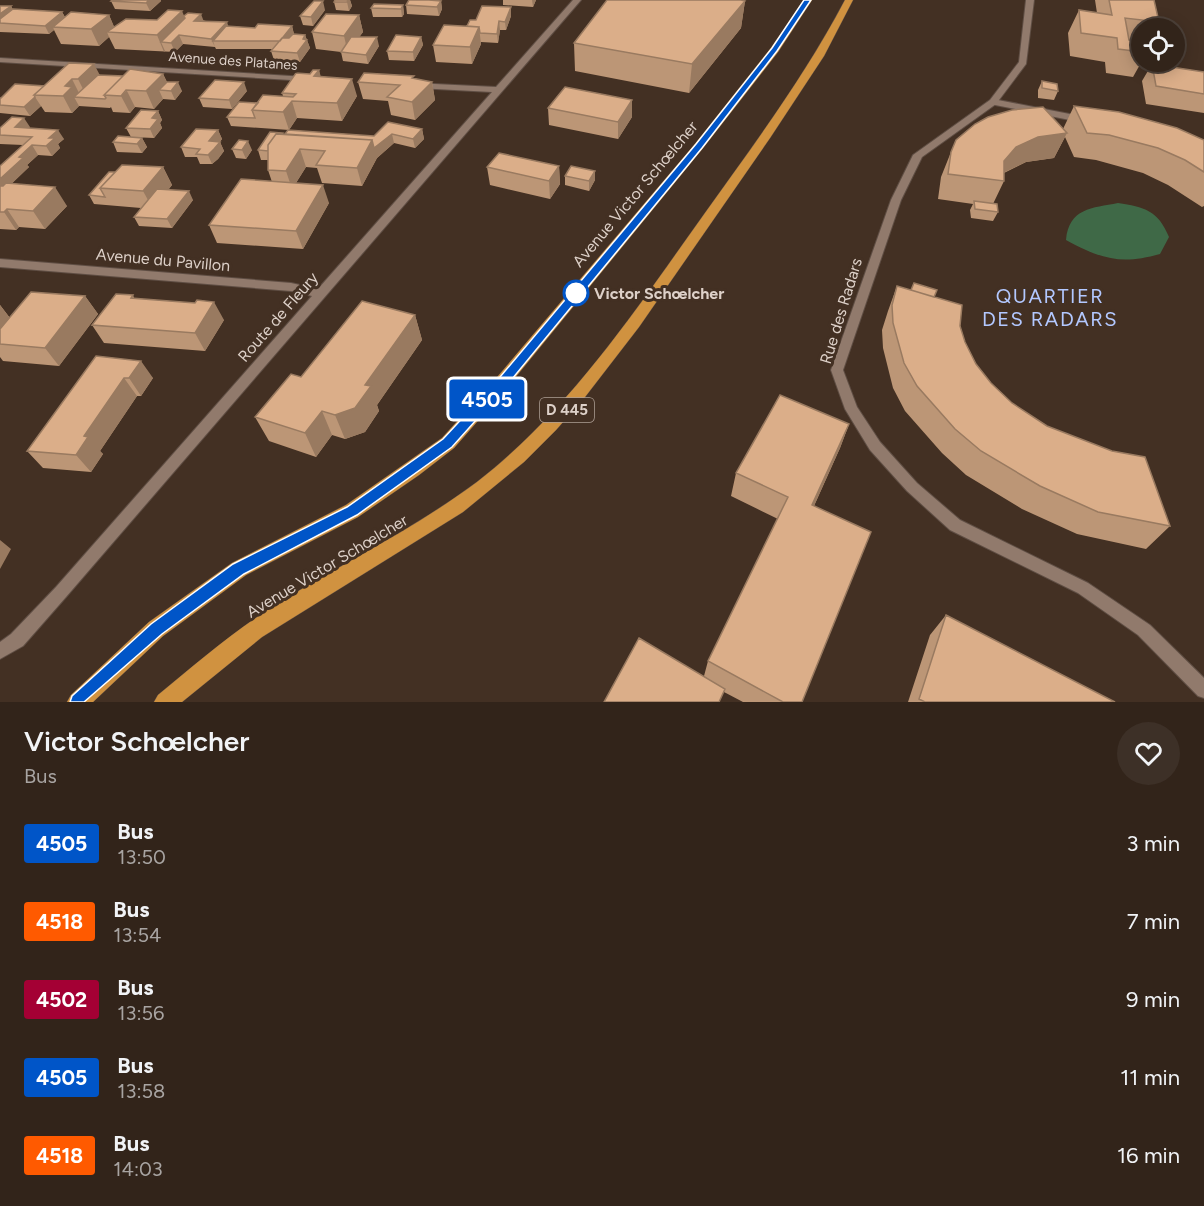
<!DOCTYPE html>
<html lang="fr">
<head>
<meta charset="utf-8">
<style>
  body { margin:0; font-family:Figtree,sans-serif; background:#3d3027; color:#f1f3f6; height:100vh; display:flex; flex-direction:column; font-size:22px; white-space:nowrap }
  * { box-sizing:border-box; margin:0 }
  p { font-size:20px; color:#a8a4a2 }
  .icon { flex:none; width:33px; height:33px; fill:none; stroke:currentColor; stroke-width:2; stroke-linecap:round; stroke-linejoin:round }
  .map { position:relative; height:702px; overflow:hidden }
  .side { display:flex; flex-direction:column; background:#32241a; flex:1 }
  .side>* { flex:none }
  .badge { padding:0 12px; border-radius:4px; font-size:21px; line-height:39px }
  .tools { position:absolute; left:1131px; top:18px; display:grid; gap:12px }
  .tools a { display:grid; place-items:center; width:54px; height:54px; border-radius:50%; background:#32241a; box-shadow:0 3px 15px #0003,0 0 0 2px #4d4139; font-size:30px }
  .map>.badge { position:absolute; translate:-50% -50%; box-shadow:0 0 0 3px #fff }
  .round { display:grid; place-items:center; flex:none; width:63px; height:63px; border-radius:32px; background:#3d3027 }
  .summary { display:flex; align-items:center; justify-content:space-between; height:102px; padding:0 24px }
  h1 { font-size:28px; font-weight:600; line-height:45px }
  ul { padding:0; list-style:none }
  li { display:flex; align-items:center; gap:18px; height:78px; padding:0 24px }
  li div { flex:1 }
  li b { display:block; font-size:22px }
  li em { font-style:normal }
  li .badge { min-width:66px; font-weight:700; text-align:center }
  .map>svg:first-child { display:block }
</style>
</head>
<body>
<div class="map">
<svg width="1204" height="702" viewBox="0 0 1204 702">
  <rect width="100%" height="100%" fill="#433023"/>
  <path fill="#3f6947" d="M1118,203C1144,207 1158,210 1169,237L1160,254C1121,265 1101,259 1066,240C1069,208 1092,208 1118,203Z"/>
  <g fill="none" stroke-linecap="round" stroke-linejoin="round">
    <defs>
      <path id="service" d="M993,99L1085,117L1089,120L1085,123L990,104L989,102Z"/>
      <path id="minor" d="M573,0H581L66,597L23,646L0,659V642L11,634L56,587L312,296L291,291L0,267V259L291,283L318,289L492,92L417,88L413,85L414,83L496,87Z
        M1026,0H1034L1026,64L996,104L922,157L901,200L843,370L857,407L880,442L917,483L960,520L1088,583L1150,625L1204,678V698L1198,696L1138,635L1078,593L950,530L907,491L870,450L845,409L831,370L891,200L913,155L990,100L1019,62Z
        M0,58L307,77L311,79L307,81L0,62Z"/>
      <path id="primary" d="M804,0H812L778,52L703,148L505,390L454,448L419,475L358,517L246,575L163,636L93,702H67L71,695L149,622L232,563L346,505L442,438L493,382L695,144L771,48Z
        M845,0H853L824,56L770,138L639,327L585,397L556,430L524,462L463,512L262,637L182,702H154L158,695C197,663 234,631 277,604C343,563 414,529 477,482C571,409 637,308 705,213C755,143 805,76 845,0Z"/>
    </defs>
    <use href="#service" stroke="#5f4e44" stroke-width="2"/>
    <use href="#minor" stroke="#5f4e44" stroke-width="2"/>
    <use href="#primary" stroke="#5f4e44" stroke-width="1"/>
    <use href="#service" fill="#917a6c" fill-rule="evenodd"/>
    <use href="#minor" fill="#917a6c" fill-rule="evenodd"/>
    <use href="#primary" fill="#d09240" fill-rule="evenodd"/>
  </g>
  <path fill="#bc9676" d="M350,0L352,6L349,11L336,10L334,2Z
    M503,0H536L533,7L503,5Z
    M606,0H741L745,1L741,28L689,93L575,71L574,43L606,2Z
    M1095,0H1154L1159,22L1155,28H1142V61L1133,77L1106,73L1105,62L1070,56L1068,33L1079,10L1097,13Z
    M111,1H161L150,11L115,9Z
    M441,1L442,9L439,16L407,14L406,5Z
    M403,5L404,14L402,17H373L371,8Z
    M0,6H11L13,10L62,12L65,17L109,15L114,27L184,16L228,26L255,28L292,26L294,34L305,35L310,48L300,62L274,60L271,51L272,49H216L215,47L183,44L175,52L115,49L109,37L99,46L61,44L54,30L49,34L0,32Z
    M511,7V16L506,30H500L498,43L481,42V44L472,64L436,62L433,45L476,20Z
    M325,10L313,26L303,25L300,16Z
    M359,15L363,32L359,37L379,46L368,64L343,61L341,52L316,49L312,32Z
    M421,37L423,45L414,61L389,60L387,51Z
    M69,63L100,75L123,76L163,74L167,82L182,91L175,100L163,99L154,109L135,107L130,113L113,112L111,107L110,108L79,106L72,113L45,112L41,106L30,116L0,113V98L44,86Z
    M1152,64L1204,72V113L1146,104L1142,81Z
    M319,70L320,77L357,96L342,121L297,118L289,130L231,126L227,117L258,103L283,96L282,93L310,74Z
    M415,79L432,82L435,100L415,120L391,115L388,101L363,99L358,82Z
    M1042,81L1058,91L1054,100L1038,98V90Z
    M247,91L232,109L203,107L199,98Z
    M632,100V117L618,139L549,125L548,108Z
    M1074,106L1204,140V206L1202,207L1168,185L1143,173L1096,160L1074,157L1065,137L1054,158L1026,162L1004,173V181L993,204L998,212L993,221L971,218L970,210L973,204L938,199L941,177L951,152L1063,129Z
    M158,111L162,120L160,123L162,128L154,138L131,137L126,128Z
    M30,127L29,128L64,139L58,144L60,148L52,156L38,155L27,165L29,167L11,184L67,206L45,229L19,227L16,230L0,229V166L23,145L0,144V128Z
    M422,129L424,139L415,148L394,143L377,158L362,186L322,183L317,168L306,167L296,183L329,203L303,249L217,243L209,225L272,182L268,170V160H261L258,150L283,134L374,136Z
    M218,130L222,139L220,142L224,151L218,159L212,164H200L197,157H185L181,147Z
    M142,138L147,147L142,153L117,152L113,142Z
    M232,149L252,150L246,159L236,158Z
    M559,166L560,184L550,199L490,185L487,167Z
    M163,167L172,185L168,190L193,200L172,228L139,226L134,217L141,208L94,204L89,195L115,172Z
    M565,176L595,180L589,191L565,185Z
    M897,286L934,297L960,326L965,342L976,364L991,383L1012,403L1170,526L1146,549L1077,534L1022,509L966,475L942,453L905,411L893,388L883,348L882,330L888,311Z
    M133,295L134,298L224,320L205,351L104,343L92,325Z
    M85,296L98,314L59,366L3,361L0,357V305L10,318Z
    M415,315L422,340L377,405L379,411L365,432L345,439L332,435L316,457L269,441L255,417L301,377Z
    M96,356L153,378L141,396H137L100,451L103,454L91,472L43,468L27,451Z
    M849,424L840,448L814,506L802,702H743L724,692L704,676L708,661L778,519L731,496L736,473Z
    M946,615L1115,702H908L930,635Z"/>
  <path fill="#997a60" d="M149,0H161V1L150,11L146,3Z
    M348,0H350L352,6L349,11L347,2Z
    M532,0H536L533,7Z
    M323,1L325,10L313,26L311,17Z
    M441,1L442,9L439,16L437,7Z
    M745,1L741,28L689,93L692,64Z
    M403,5L404,14L402,17L401,9Z
    M11,6L16,15L0,23V14Z
    M511,7V16L506,30L505,22Z
    M182,11L189,27L179,35L183,44L175,52L171,43L161,42L165,51L164,52L157,35Z
    M62,12L67,21L53,27L54,30L49,34L45,26Z
    M201,14L204,22L194,21Z
    M109,15L116,31L107,32L109,37L99,46L91,29Z
    M359,15L363,32L348,53L344,36Z
    M499,21L500,30L498,43L497,34Z
    M227,22L230,31L213,41L215,47L211,39Z
    M292,26L294,35L282,49L280,41Z
    M479,27L481,44L472,64L470,47Z
    M305,35L310,48L300,62L297,53Z
    M377,37L379,46L368,64L366,55Z
    M421,37L423,45L414,61L413,52Z
    M94,64L103,81L87,97L78,79Z
    M319,70L324,88L314,76Z
    M163,74L171,91L178,82L182,91L175,100L171,91L159,90L163,99L154,109L146,91Z
    M72,79L81,97H74L79,106L72,113L63,96L65,86Z
    M352,79L357,96L342,121L337,103Z
    M244,82L247,91L232,109L229,100Z
    M432,82L435,100L415,120L412,102Z
    M132,86L127,91L135,107L130,113L121,96Z
    M35,97L41,106L30,116L24,107Z
    M632,100V117L618,139V122Z
    M292,101L297,118L289,130L283,112Z
    M158,111L162,120L160,123L162,128L154,138L150,129L152,118Z
    M24,118L30,127L20,136L15,127Z
    M422,129L424,139L415,148L413,139Z
    M58,130L64,139L58,144L60,148L52,156L46,146L49,138Z
    M218,130L222,139L213,150L220,142L224,151L218,159L212,164L208,155L209,141Z
    M1067,133L1054,158L1026,162L1005,172L998,180L1004,161L1016,147L1038,137Z
    M392,134L394,143L377,158L362,186L357,168L372,140Z
    M142,138L147,147L142,153L137,144Z
    M248,141L252,150L246,159L242,150Z
    M32,145L38,155L27,165L29,167L0,195V179L19,157Z
    M300,149L306,167L292,189L286,171Z
    M559,166L560,184L550,199L549,181Z
    M163,167L172,185L153,209L143,191Z
    M595,171V180L589,191V181Z
    M323,185L329,203L303,249L296,231Z
    M55,187L67,206L45,229L33,211Z
    M189,191L193,200L172,228L167,219Z
    M7,209L19,227L16,230L4,212Z
    M85,296L98,314L59,366L45,348Z
    M214,302L224,320L205,351L195,333Z
    M0,305L12,321L0,335Z
    M415,315L422,340L377,405L379,411L365,432L345,439L335,415L365,385Z
    M141,361L153,378L141,396L129,378Z
    M124,378L137,396L100,451L103,454L91,472L76,455L84,436Z
    M322,411L332,435L316,457L305,433Z
    M849,424L840,448L804,528L812,505Z
    M0,540L11,549L0,569Z"/>
  <path fill="#dbae89" stroke="#997a60" stroke-width="1.5" d="M112,0H149L146,3L111,1Z
    M335,0H348L347,2H334Z
    M409,0H429L441,1L437,7L406,5Z
    M607,0H741L745,1L692,64L574,43Z
    M1109,0H1154L1159,22L1125,18L1129,40L1142,42V52L1118,49L1117,38L1081,33L1079,10L1112,15Z
    M314,1H323L311,17L300,16Z
    M374,4L403,5L401,9L371,8Z
    M0,6H11L0,14Z
    M482,6L511,7L505,22L499,21L497,34L480,33L479,27L467,26L470,20H476Z
    M13,9L62,12L45,26L0,23V19Z
    M168,10L182,11L157,35L107,32L126,19L157,20Z
    M71,12L109,15L91,29L53,27Z
    M188,13L201,14L194,21L227,22L211,39L179,35L171,43L161,42L185,18L184,16Z
    M326,14L359,15L344,36L312,32Z
    M258,24L292,26L280,41H213L226,26L255,28Z
    M444,25L479,27L470,47L433,45Z
    M293,34L305,35L303,39L307,40L297,53L271,51L282,38H289Z
    M396,35L421,37L413,52L387,51Z
    M351,37H377L366,55L341,52Z
    M69,63L94,64L78,79H72L65,86L72,87L63,96L34,95Z
    M1152,64L1204,72V94L1156,86Z
    M130,69L163,74L146,91L126,90L121,96L104,95Z
    M313,70H319L314,76L352,79L337,103L292,101L283,112L252,110L263,95L293,97L296,94L282,93L296,73L310,74Z
    M364,73L414,76L412,78L432,82L412,102L387,97L400,85L358,82Z
    M98,75L123,76L104,95L106,98L105,99L74,97Z
    M215,80L244,82L229,100L199,98Z
    M1042,81L1057,84L1058,91L1042,88Z
    M167,82H178L171,91L159,90Z
    M15,84L44,86L34,95L35,97L24,107L0,105V98H1Z
    M565,87L632,100L618,122L548,108Z
    M239,102L258,103L252,110L255,118L227,117Z
    M1074,106L1119,112L1177,128L1204,140V172L1185,160L1158,148L1109,135L1087,133Z
    M1043,107L1067,133L1038,137L1016,147L1004,161V181L948,174L951,152L956,140L975,124L988,117L1012,110Z
    M141,110L158,111L152,118L158,119L150,129L126,128Z
    M12,117L24,118L15,127L58,130L49,138H55L46,146L32,145L19,157L23,158L0,179V166L32,137L0,135V128Z
    M388,122L422,129L413,139L392,134L374,148L372,140L285,134L288,130L374,136Z
    M196,129L218,130L209,141L220,142L214,149L208,155L196,154L200,149L181,147Z
    M270,132L283,133L282,134H276L268,145V151L258,150Z
    M276,134L372,140L357,168L316,165L325,151L300,149L286,171L268,170V145Z
    M118,136L142,138L137,144L113,142Z
    M239,140L248,141L242,150L232,149Z
    M499,153L559,166L549,181L487,167Z
    M122,165L163,167L143,191L100,188Z
    M571,166L595,171L589,181L565,176Z
    M109,172H115L100,188L105,197L89,195Z
    M241,179L323,185L296,231L209,225Z
    M6,183L55,187L33,211L7,209L4,212H0V186H3Z
    M157,189L189,191L167,219L134,217Z
    M974,201L997,204L998,212L975,209Z
    M914,283L937,290L934,297L911,290Z
    M897,286L962,305L960,326L965,342L976,364L991,383L1012,403L1047,426L1112,451L1145,457L1170,526L1098,512L1040,486L981,451L955,429L917,386L904,363L893,323L892,305Z
    M31,292L85,296L45,348L0,344V329Z
    M116,294L133,295L131,298L195,303L197,300L214,302L195,333L92,325Z
    M362,301L415,315L365,385L371,386L355,408L335,415L322,411L305,433L255,417L291,374L301,377Z
    M96,356L141,361L129,378H124L84,436L88,437L76,455L27,451Z
    M780,395L849,424L812,505L871,532L802,702H783L708,661L788,497L736,473Z
    M946,615L1115,702H925L919,699Z
    M639,638L725,689L719,702H604Z"/>
  <path fill="#0055c8" stroke="#fff" stroke-width="1.5" d="M804,0H811L777,51L702,148L503,390L452,447L357,515L244,574L162,634L84,702H70L72,696L151,624L233,564L347,507L443,439L495,383L696,144L772,48Z"/>
  <circle fill="#fff" stroke="#0055c8" stroke-width="3" cx="576" cy="293" r="12"/>
  <g text-anchor="middle" dominant-baseline="central" stroke-width="6" stroke-linejoin="round" paint-order="stroke">
    <g font-size="14" fill="#ddd0c8" stroke="#433023">
      <text transform="translate(233 61) rotate(4)">Avenue des Platanes</text>
    </g>
    <rect fill="#433023" stroke="#afa096" stroke-width="1.5" x="540" y="398" width="54" height="24" rx="4.5"/>
    <g font-size="15" font-weight="bold" fill="#ddd0c8">
      <text x="567" y="410">D 445</text>
    </g>
    <g font-size="16" fill="#ddd0c8" stroke="#433023">
      <text transform="translate(635 194) rotate(-50)">Avenue Victor Schœlcher</text>
      <text transform="translate(163 260) rotate(5)">Avenue du Pavillon</text>
      <text transform="translate(841 311) rotate(-73)">Rue des Radars</text>
      <text transform="translate(278 317) rotate(-49)">Route de Fleury</text>
      <text transform="translate(327 566) rotate(-31)">Avenue Victor Schœlcher</text>
    </g>
    <g font-size="16" font-weight="bold" fill="#ddd0c8" stroke="#433023" text-anchor="start">
      <text x="594" y="293">Victor Schœlcher</text>
    </g>
    <g font-size="20" letter-spacing="1.5" fill="#b3c8ff" stroke="#433023">
      <text x="1050" y="296">QUARTIER<tspan x="1050" dy="23">DES RADARS</tspan></text>
    </g>
  </g>
</svg>
<div class="tools">
<a><svg class="icon" aria-label="locate" viewBox="0 0 24 24"><circle cx="12" cy="12" r="6"/><path d="M12 2v4M12 18v4M2 12h4M18 12h4"/></svg></a>
</div>
<b class="badge" style="left:487px;top:399px;background:#0055c8;color:#fff">4505</b>
</div>
<section class="side">
<div class="summary"><div><h1>Victor Schœlcher</h1><p>Bus</p></div><a class="round"><svg class="icon" aria-label="heart" viewBox="0 0 24 24"><path d="M12 20l-8-8c-3-5 5-10 8-4 3-6 11-1 8 4z"/></svg></a></div>
<ul>
<li><span class="badge" style="background:#0055c8;color:#fff">4505</span><div><b>Bus</b><p>13:50</p></div><em>3 min</em></li>
<li><span class="badge" style="background:#ff5a00;color:#fff">4518</span><div><b>Bus</b><p>13:54</p></div><em>7 min</em></li>
<li><span class="badge" style="background:#a40034;color:#fff">4502</span><div><b>Bus</b><p>13:56</p></div><em>9 min</em></li>
<li><span class="badge" style="background:#0055c8;color:#fff">4505</span><div><b>Bus</b><p>13:58</p></div><em>11 min</em></li>
<li><span class="badge" style="background:#ff5a00;color:#fff">4518</span><div><b>Bus</b><p>14:03</p></div><em>16 min</em></li>
</ul>
</section>
</body>
</html>
